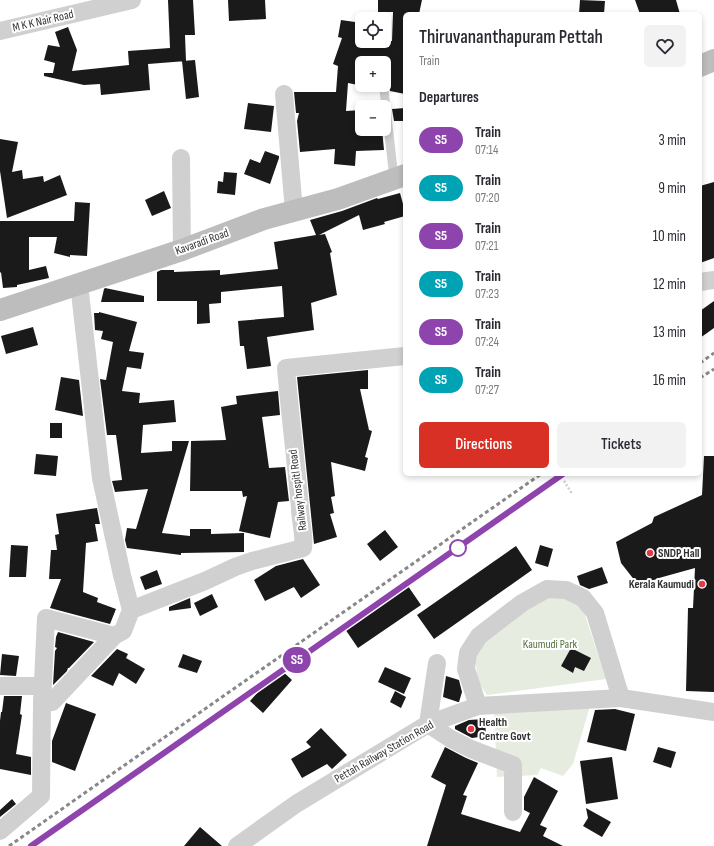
<!DOCTYPE html>
<html lang="en">
<head>
<meta charset="utf-8">
<style>
  body { margin:0; font-family:"Sofia Sans Condensed",sans-serif; background:#f2f2f3; color:#2b2b33; height:100vh; display:flex; flex-direction:column; font-size:15px; white-space:nowrap }
  * { box-sizing:border-box; margin:0 }
  p { font-size:13px; color:#7c7c81 }
  .icon { flex:none; width:22px; height:22px; fill:none; stroke:currentColor; stroke-width:2; stroke-linecap:round; stroke-linejoin:round }
  .map { position:relative; flex:1; overflow:hidden }
  .side { position:absolute; left:403px; top:12px; width:299px; height:464px; display:flex; flex-direction:column; background:#fff; border-radius:6px; box-shadow:0 2px 6px #0003 }
  .side>* { flex:none }
  .badge { padding:0 8px; border-radius:13px; font-size:14px; line-height:26px }
  .buttons { position:absolute; left:355px; top:12px; display:grid; gap:8px }
  .buttons a { display:grid; place-items:center; width:36px; height:36px; border-radius:6px; background:#fff; box-shadow:0 2px 6px #0003; font-size:20px }
  .map>.badge { position:absolute; translate:-50% -50%; box-shadow:0 0 0 2px #fff }
  h2 { padding:0 16px; font-size:15px; line-height:36px }
  .round { display:grid; place-items:center; flex:none; width:42px; height:42px; border-radius:6px; background:#f2f2f3 }
  .overview { display:flex; align-items:center; justify-content:space-between; height:68px; padding:0 16px }
  h1 { font-size:19px; font-weight:600; line-height:30px }
  .button { display:flex; gap:8px; margin-top:auto; padding:8px 16px }
  .button a { flex:1; height:46px; border-radius:6px; background:#d93025; color:#fff; font-size:16px; font-weight:600; line-height:46px; text-align:center }
  .button a+a { background:#f2f2f3; color:#2b2b33 }
  ul { padding:0; list-style:none }
  li { display:flex; align-items:center; gap:12px; height:48px; padding:0 16px }
  li div { flex:1 }
  li b { display:block; font-size:15px }
  li em { font-style:normal }
  li .badge { min-width:44px; font-weight:700; text-align:center }
  .map>svg:first-child { display:block }
</style>
</head>
<body>
<div class="map">
<svg width="714" height="846" viewBox="0 0 714 846">
  <rect width="100%" height="100%" fill="#fff"/>
  <path fill="#e6ecdf" d="M549,593L582,606L606,679L487,695L478,682L475,656L493,632Z
    M590,706L573,764L563,776L541,768L537,775L497,777L494,710Z"/>
  <path fill="#1a1a1a" d="M168,0H193L195,35H185L186,61L148,64L150,90L101,95L100,84L84,85L44,76V73H53L55,63L44,60L48,45L60,47L55,32L68,27L77,50L72,71L129,65L128,51L170,48Z
    M228,0H265L266,19L229,21Z
    M378,0H422L419,14H405V94L390,91L389,86L384,84V63H362V85H381L378,89L348,83L346,111L362,110V129H382L384,150L356,151L355,166L334,164L335,149L300,152L297,121L299,113H296L294,92H336L338,66L333,64L342,38L338,37L341,20L362,23V41H392L393,12H378Z
    M580,0L605,1L604,14H579Z
    M635,0H676L680,14H640Z
    M195,60L199,97L186,99L182,61Z
    M248,103L274,106L271,132L244,129Z
    M405,108V121H394L392,109Z
    M0,139L18,142L12,172L22,170L23,179L43,176L44,182L60,175L67,195L7,218L0,171Z
    M265,151L279,156V158L270,184L244,174L250,159L260,163Z
    M224,172L237,173L235,195L217,193L218,181L223,182Z
    M714,182V258L700,263V186Z
    M164,191L171,208L152,216L145,200Z
    M400,193L405,211V216L384,222L385,224L363,230L359,215L319,235L325,234L332,252L330,253L337,295L311,303L314,330L267,337L271,366L247,369L244,346H240L238,321L284,317L282,286L221,292V303L209,304L210,323L197,324V301H157V272L161,270H174V272L220,270V275L278,269L274,242L316,235L310,220L342,211L377,198L378,199Z
    M75,202L90,203L87,256L70,255V257L54,253L57,237H29V270L46,266L49,278L17,285V287L3,288L1,272L0,273V221H74Z
    M105,288L144,296V302H101L104,289Z
    M714,301V328L700,338V311Z
    M99,312L137,322L129,351L144,353L141,369L127,367L122,391L140,393L139,403L174,400L176,422L143,425L141,453L172,451V441H189L162,533L190,536V529H211V534L244,533V552L181,553V555L127,548L125,540L127,528L136,529L148,489L115,492L112,481L122,480L116,435H107L100,379L106,380L113,342L101,339L103,331L95,330L94,313H99Z
    M33,327L38,345L6,354L1,336Z
    M368,370V389H360L369,430L372,431L365,457L368,458L365,471L331,462L335,496L331,497L334,513L330,514L337,537L314,544L297,377Z
    M61,377L79,380L83,416L55,410Z
    M278,391L280,415L262,417L269,468L285,467L289,501L278,502L270,538L239,531L247,496L243,497L242,491H190L191,441L226,440L221,407L237,404L236,396Z
    M50,423H62V438H50Z
    M36,454L58,456L56,476L34,474Z
    M704,456H714V692L686,691L688,608H693L695,568L659,578L639,586L621,563L616,542L652,523L654,517L702,495Z
    M97,508L100,524H95L98,541L86,543L83,592L98,598L97,602L116,609L110,624L50,608L61,579H49L51,550H57L55,535L59,534L56,514Z
    M385,530L398,547L380,561L367,544Z
    M11,545L28,546L26,577H9Z
    M540,545L553,549L548,567L535,563Z
    M516,546L532,570L434,639L417,615Z
    M303,559L320,585L301,598L294,587L265,601L254,580L276,566Z
    M602,567L608,583L589,589L580,585L577,576Z
    M157,570L162,584L145,590L140,577Z
    M408,586L421,605L358,648L345,629Z
    M212,594L218,607L200,616L194,603Z
    M190,598L191,608L169,611V607Z
    M58,632L94,642L69,668H68L67,671L53,685L55,651L57,648L55,647L56,637Z
    M571,648L591,658L584,671L575,667L573,673L561,666Z
    M117,649L128,654L126,658L145,669L136,684L119,673L113,686L91,676Z
    M2,654L19,656L16,676L0,675Z
    M183,654L202,661L197,673L178,667Z
    M385,667L411,678L404,694L378,682Z
    M279,668L292,680L263,713L250,701Z
    M446,676L459,680L462,692L459,702H458L443,697Z
    M395,691L406,697L401,708L390,702Z
    M4,696H22L20,714L22,715L16,754L31,757V775L0,769V721L1,712H2Z
    M66,703L96,714L75,771L52,762V741Z
    M615,709L635,714L626,751L587,742L595,710Z
    M485,719L486,736L472,738L455,729V726L469,720Z
    M321,728L347,755L332,769L327,764L302,778L291,759L311,747L306,742Z
    M445,747L466,758L478,763L463,795L467,796L461,814L520,832L530,813L524,810V797L534,777L558,791L540,825L547,828L543,836L563,846H427L446,785L431,777Z
    M658,747L676,752L671,768L653,762Z
    M612,757L618,799L586,804L580,761Z
    M12,799L16,804L0,817V810Z
    M586,808L611,822L602,837L583,826L588,818Z
    M200,827L222,846H184Z"/>
  <g fill="none" stroke-linecap="round" stroke-linejoin="round">
    <path stroke="#d0d0d0" stroke-width="9" d="M384,90L394,178"/>
    <path stroke="#d0d0d0" stroke-width="18" d="M0,31L132,0
      M284,94L294,211
      M181,158L182,250
      M700,282L714,280
      M131,610L205,581L235,567L252,561L303,548C305,535 300,521 300,508C296,462 290,415 286,368L405,356
      M437,663L428,724L451,739L471,749L513,765V812
      M0,686H42
      M42,703L46,618L114,636
      M478,706L466,669L468,653L479,636L522,603L547,589L566,590L583,598L595,613L621,698
      M0,831L41,796L42,703L52,702L114,636L123,631L131,610L122,575L101,478L79,284
      M237,846L296,804L428,724L478,706L621,698L714,712"/>
    <path stroke="#bdbdbd" stroke-width="22" d="M700,66L714,60
      M0,310L182,250L264,219L338,199L405,175"/>
    <path stroke="#888" stroke-width="3" stroke-dasharray="4 3" stroke-linecap="butt" d="M700,363L714,353
      M700,378L714,369
      M9,846L541,474
      M31,846L563,474"/>
    <path stroke="#cdcdcd" stroke-width="2.5" stroke-dasharray="2 2" stroke-linecap="butt" d="M560,474L572,494"/>
  </g>
  <g fill="none" stroke-linecap="round" stroke-linejoin="round">
    <defs>
      <path id="line" d="M31,846L563,474"/>
    </defs>
    <use href="#line" stroke="#fff" stroke-width="9"/>
    <use href="#line" stroke="#8e44ad" stroke-width="6"/>
  </g>
  <circle fill="#fff" stroke="#8e44ad" stroke-width="2" cx="458" cy="548" r="8"/>
  <g fill="#e63946" stroke="#fff" stroke-width="1.5">
    <circle cx="650" cy="553" r="4"/>
    <circle cx="702" cy="584" r="4"/>
    <circle cx="471" cy="729" r="4"/>
  </g>
  <g text-anchor="middle" dominant-baseline="central" stroke-width="4" stroke-linejoin="round" paint-order="stroke">
    <g font-size="12" fill="#333" stroke="#fff">
      <text transform="translate(43 21) rotate(-13)">M K K Nair Road</text>
      <text transform="translate(202 242) rotate(-20)">Kavaradi Road</text>
      <text transform="translate(298 490) rotate(-97)">Railway hospitl Road</text>
      <text transform="translate(384 752) rotate(-30)">Pettah Railway Station Road</text>
    </g>
    <g font-size="12" font-weight="bold" fill="#333" stroke="#fff" text-anchor="start">
      <text x="658" y="553">SNDP Hall</text>
      <text x="694" y="584" text-anchor="end">Kerala Kaumudi</text>
      <text x="479" y="722">Health<tspan x="479" dy="14">Centre Govt</tspan></text>
    </g>
    <g font-size="12" fill="#56703f" stroke="#fff">
      <text x="550" y="644">Kaumudi Park</text>
    </g>
  </g>
</svg>
<div class="buttons">
<a><svg class="icon" aria-label="locate" viewBox="0 0 24 24"><circle cx="12" cy="12" r="6"/><path d="M12 2v4M12 18v4M2 12h4M18 12h4"/></svg></a>
<a>+</a>
<a>−</a>
</div>
<b class="badge" style="left:297px;top:660px;background:#8e44ad;color:#fff">S5</b>
<section class="side">
<div class="overview"><div><h1>Thiruvananthapuram Pettah</h1><p>Train</p></div><a class="round"><svg class="icon" aria-label="heart" viewBox="0 0 24 24"><path d="M12 20l-8-8c-3-5 5-10 8-4 3-6 11-1 8 4z"/></svg></a></div>
<h2>Departures</h2>
<ul>
<li><span class="badge" style="background:#8e44ad;color:#fff">S5</span><div><b>Train</b><p>07:14</p></div><em>3 min</em></li>
<li><span class="badge" style="background:#00a3b4;color:#fff">S5</span><div><b>Train</b><p>07:20</p></div><em>9 min</em></li>
<li><span class="badge" style="background:#8e44ad;color:#fff">S5</span><div><b>Train</b><p>07:21</p></div><em>10 min</em></li>
<li><span class="badge" style="background:#00a3b4;color:#fff">S5</span><div><b>Train</b><p>07:23</p></div><em>12 min</em></li>
<li><span class="badge" style="background:#8e44ad;color:#fff">S5</span><div><b>Train</b><p>07:24</p></div><em>13 min</em></li>
<li><span class="badge" style="background:#00a3b4;color:#fff">S5</span><div><b>Train</b><p>07:27</p></div><em>16 min</em></li>
</ul>
<div class="button"><a>Directions</a><a>Tickets</a></div>
</section>
</div>
</body>
</html>
